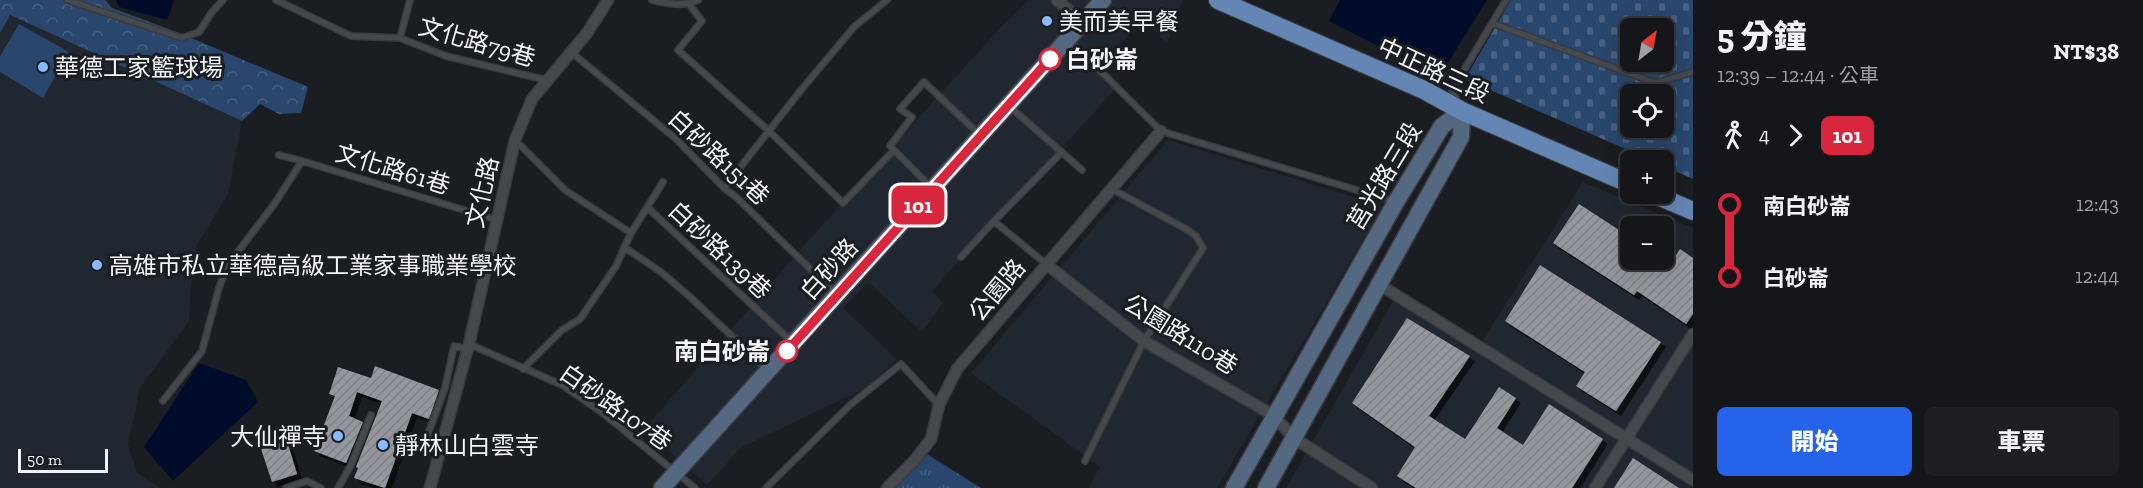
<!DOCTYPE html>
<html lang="zh-TW">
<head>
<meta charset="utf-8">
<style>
  body { margin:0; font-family:"Zilla Slab","Noto Sans TC",serif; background:#1d1f22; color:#f1f3f6; height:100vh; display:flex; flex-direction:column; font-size:22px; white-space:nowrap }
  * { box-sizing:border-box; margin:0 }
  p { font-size:20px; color:#9d9fa2 }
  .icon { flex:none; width:33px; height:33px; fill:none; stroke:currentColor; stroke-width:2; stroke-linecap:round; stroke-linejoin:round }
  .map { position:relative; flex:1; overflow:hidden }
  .panel { display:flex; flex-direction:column; background:#141619; width:450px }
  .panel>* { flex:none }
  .badge { padding:0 12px; border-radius:9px; font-size:21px; line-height:39px }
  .needle { width:39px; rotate:31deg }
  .controls { position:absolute; left:1620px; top:18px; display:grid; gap:12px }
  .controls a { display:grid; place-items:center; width:54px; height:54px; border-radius:9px; background:#141619; box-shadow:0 6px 24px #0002,0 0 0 2px #333538; font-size:30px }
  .scale { position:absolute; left:18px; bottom:15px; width:90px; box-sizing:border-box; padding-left:6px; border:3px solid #f2f4f7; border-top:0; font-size:16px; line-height:21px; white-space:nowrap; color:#f2f4f7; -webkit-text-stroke:4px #1a1d21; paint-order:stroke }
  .map>.badge { position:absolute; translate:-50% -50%; box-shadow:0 0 0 3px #fff }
  .legs { display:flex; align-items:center; gap:9px; height:66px; padding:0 24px; font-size:20px }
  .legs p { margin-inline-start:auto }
  .headline { display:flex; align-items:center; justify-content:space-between; height:102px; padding:0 24px }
  h1 { font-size:33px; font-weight:800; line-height:45px }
  .cta { display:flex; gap:12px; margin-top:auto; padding:12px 24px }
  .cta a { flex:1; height:69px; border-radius:9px; background:#2563eb; color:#fff; font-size:24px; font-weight:800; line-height:69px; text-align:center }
  .cta a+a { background:#1d1f22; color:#f1f3f6 }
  ul { padding:0 24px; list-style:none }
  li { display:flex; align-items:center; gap:21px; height:72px; font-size:22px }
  li i { display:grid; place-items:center; width:9px; height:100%; margin:0 8px; background:currentColor }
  li i::after { content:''; width:15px; height:15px; margin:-8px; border:4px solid; border-radius:50%; background:#141619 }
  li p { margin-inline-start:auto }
  li:first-child i { background:linear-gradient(#0000 50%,currentColor 0) }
  li:last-child i { background:linear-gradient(currentColor 50%,#0000 0) }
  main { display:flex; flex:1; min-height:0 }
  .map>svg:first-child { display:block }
</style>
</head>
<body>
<main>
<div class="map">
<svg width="1693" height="488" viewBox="0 0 1693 488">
  <defs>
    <pattern id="forest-crowns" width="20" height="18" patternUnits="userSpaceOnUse" patternTransform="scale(1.5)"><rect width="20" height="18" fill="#29466c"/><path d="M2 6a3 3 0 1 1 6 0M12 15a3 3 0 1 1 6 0" fill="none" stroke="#486182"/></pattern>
    <pattern id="cemetery-stones" width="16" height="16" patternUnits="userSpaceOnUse" patternTransform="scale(1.5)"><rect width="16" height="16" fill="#29466c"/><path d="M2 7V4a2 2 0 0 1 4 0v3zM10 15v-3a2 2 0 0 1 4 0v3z" fill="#486182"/></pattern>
    <pattern id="park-tufts" width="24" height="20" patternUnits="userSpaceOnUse" patternTransform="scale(1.5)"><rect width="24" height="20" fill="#29466c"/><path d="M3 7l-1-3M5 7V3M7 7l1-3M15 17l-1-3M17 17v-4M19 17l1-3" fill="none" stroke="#486182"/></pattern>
    <pattern id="building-hatch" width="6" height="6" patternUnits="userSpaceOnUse" patternTransform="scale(1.5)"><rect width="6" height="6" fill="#94989e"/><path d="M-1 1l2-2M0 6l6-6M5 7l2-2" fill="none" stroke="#7e8085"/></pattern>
    <filter id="shadow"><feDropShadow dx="5" dy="5" stdDeviation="0" flood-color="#0009"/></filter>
  </defs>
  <rect width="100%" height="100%" fill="#1a1d21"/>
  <path fill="#202730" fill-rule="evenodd" d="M1029,0H1183L1167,43L1144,20L1101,63L1120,84L932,291L943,303L922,332L868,282L843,308L897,359L866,388L742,447L707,485L644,429L815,233L999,29Z
    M9,15L242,121L228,194L197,245L191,285L189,321L140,388L128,445L137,473L160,488H0V33Z
    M1168,140L1383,206L1217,488H1088L1100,467L971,373Z
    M1583,182L1693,228V488H1286L1393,301L1476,351ZM1630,226H1664V260H1630Z"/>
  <path fill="#29466c" d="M19,24L69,52L43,98L0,72V56Z"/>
  <path fill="url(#forest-crowns)" d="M0,0H105L112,8L177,32L308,87L301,113L279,114L260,104L242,121L10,15L0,33Z"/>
  <path fill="url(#cemetery-stones)" fill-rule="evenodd" d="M1511,0H1693V179L1664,166V160H1651L1465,79ZM1630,28H1664V62H1630ZM1630,94H1664V128H1630Z"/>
  <path fill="url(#park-tufts)" d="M925,453L981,488H890Z"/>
  <path fill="#000c2a" d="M116,0H174L167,20L119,7Z
    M1340,0H1487L1439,77L1329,21Z
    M199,363L246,380L258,402L173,481L144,447Z"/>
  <path fill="url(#building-hatch)" filter="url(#shadow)" d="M1579,204L1630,237V260H1673L1680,249L1693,258V314L1686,324L1637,291L1634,295L1553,243Z
    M1540,265L1661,342L1616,411L1576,386L1585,372L1505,321Z
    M1407,318L1470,356L1429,416L1465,439L1499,387L1516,398L1497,428L1523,445L1549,404L1603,439L1572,488H1416L1397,476L1415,447L1352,403Z
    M375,366L439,390L429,419L412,413L385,488L354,478L358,468L356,467L382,401L357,392L349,416L363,422L346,463L314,451L335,396L329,394L338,367L371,378Z
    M287,441L297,474L272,482L261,449Z
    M1633,458L1679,488H1614Z"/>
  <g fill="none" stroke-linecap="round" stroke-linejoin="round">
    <defs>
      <path id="lane" d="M67,0L182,38L199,32L212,12L223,0
        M276,0L351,36L400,38
        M410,0L400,38L446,56L546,80
        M652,0C669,4 682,7 698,0
        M689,4L702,21L678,50L769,131L843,203L894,150L932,188
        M1492,23L1653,82H1659L1693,72
        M1069,40L1161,131L1393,201
        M571,52L676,139L724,188L736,197L834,292
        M1457,101L1452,90L1506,0
        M1009,106L1082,170
        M516,141L565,190L631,233
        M894,150L890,146L912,117L900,109L924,82L980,135
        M279,155L302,161L497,220
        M724,188L801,90L854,27L887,0
        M648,208L792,342
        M994,221L1046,264
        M624,247L661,272L689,296L766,368
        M961,257L994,221L1062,152
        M469,344L562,385L600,411L695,488
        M523,369L562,330L580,319L616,266L631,233L663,182
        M163,401L202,351L219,288L227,266L275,203L302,161
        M428,434L445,388L454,346L467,349
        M1085,461L1144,341L1203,248L1196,236L1186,229L1112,189
        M286,488L307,481L321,488
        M338,488L351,465L371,415
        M766,488L850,405L901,364L938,404"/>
      <path id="street" d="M1057,0L1083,22
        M1046,264L1144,341L1273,415L1294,438L1372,488
        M1380,285L1693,480
        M430,488L469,344L515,140L532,99L587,33L608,0
        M887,488L915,460L931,439L939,405L957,369L1161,131
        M1595,488L1693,334"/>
      <path id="secondary" d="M662,488L1103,0
        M1234,488L1396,202L1442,126L1462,111
        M1266,488L1461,137L1462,111"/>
      <path id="primary" d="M1218,0L1424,90L1462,111L1630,184
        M1653,194L1693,211"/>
    </defs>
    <use href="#lane" stroke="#393b3f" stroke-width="8"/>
    <use href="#street" stroke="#393b3f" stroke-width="13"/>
    <use href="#secondary" stroke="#393b3f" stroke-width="19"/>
    <use href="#primary" stroke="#393b3f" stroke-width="20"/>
    <use href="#lane" stroke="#45494e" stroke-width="5"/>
    <use href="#street" stroke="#45494e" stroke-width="10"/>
    <use href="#secondary" stroke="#546881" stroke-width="16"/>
    <use href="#primary" stroke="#6386b4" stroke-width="18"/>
  </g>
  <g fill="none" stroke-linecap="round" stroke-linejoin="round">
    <defs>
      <path id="line-1" d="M787,351L1050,59"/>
    </defs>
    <use href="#line-1" stroke="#fff" stroke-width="14"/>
    <use href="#line-1" stroke="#d7263d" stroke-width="9"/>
  </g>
  <g fill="#88bafc" stroke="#1a1d21" stroke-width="2">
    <circle cx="1047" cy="21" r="6"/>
    <circle cx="43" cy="67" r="6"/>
    <circle cx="97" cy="265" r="6"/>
    <circle cx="338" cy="436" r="6"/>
    <circle cx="383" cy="445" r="6"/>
  </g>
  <g fill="#fff" stroke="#d7263d" stroke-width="3">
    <circle cx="1050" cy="59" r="10"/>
    <circle cx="787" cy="351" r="10"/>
  </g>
  <g text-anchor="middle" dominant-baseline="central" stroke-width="6" stroke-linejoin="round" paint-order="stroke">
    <g font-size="24" fill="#f2f4f7" stroke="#1a1d21" text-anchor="start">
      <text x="1059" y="21">美而美早餐</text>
      <text x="55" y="67">華德工家籃球場</text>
      <text x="109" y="265">高雄市私立華德高級工業家事職業學校</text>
      <text x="326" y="436" text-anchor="end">大仙禪寺</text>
      <text x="395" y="445">靜林山白雲寺</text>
    </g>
    <g font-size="24" fill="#f2f4f7" stroke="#1a1d21">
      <text transform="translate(477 42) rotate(16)">文化路79巷</text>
      <text transform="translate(1434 70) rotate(25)">中正路三段</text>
      <text transform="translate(719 157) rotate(43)">白砂路151巷</text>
      <text transform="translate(393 169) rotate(17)">文化路61巷</text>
      <text transform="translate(1384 176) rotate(-59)">莒光路三段</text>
      <text transform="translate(482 192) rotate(-77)">文化路</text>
      <text transform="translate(720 250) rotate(43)">白砂路139巷</text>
      <text transform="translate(829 269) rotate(-48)">白砂路</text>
      <text transform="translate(997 290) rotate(-50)">公園路</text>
      <text transform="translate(1181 334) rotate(32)">公園路110巷</text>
      <text transform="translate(616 407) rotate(35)">白砂路107巷</text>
    </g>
    <g font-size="24" font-weight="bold" fill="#f2f4f7" stroke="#1a1d21" text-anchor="start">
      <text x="1066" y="59">白砂崙</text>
      <text x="770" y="351" text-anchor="end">南白砂崙</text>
    </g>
  </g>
</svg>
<div class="controls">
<a><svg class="needle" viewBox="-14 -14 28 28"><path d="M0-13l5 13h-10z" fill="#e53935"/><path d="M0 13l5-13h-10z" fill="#9d9fa2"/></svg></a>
<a><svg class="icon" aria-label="locate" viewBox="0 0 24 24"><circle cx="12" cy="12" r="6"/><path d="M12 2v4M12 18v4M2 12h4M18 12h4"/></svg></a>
<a>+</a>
<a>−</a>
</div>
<div class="scale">50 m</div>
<b class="badge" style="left:918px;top:205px;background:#d7263d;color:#fff">101</b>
</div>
<section class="panel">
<div class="headline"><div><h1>5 分鐘</h1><p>12:39 – 12:44 · 公車</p></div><b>NT$38</b></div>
<div class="legs"><svg class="icon" aria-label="walk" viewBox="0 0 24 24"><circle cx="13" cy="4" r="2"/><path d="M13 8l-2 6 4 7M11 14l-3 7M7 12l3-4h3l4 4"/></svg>4<svg class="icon" aria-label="forward" viewBox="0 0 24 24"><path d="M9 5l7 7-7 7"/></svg><b class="badge" style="background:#d7263d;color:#fff">101</b></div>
<ul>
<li><i style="color:#d7263d"></i><b>南白砂崙</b><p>12:43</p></li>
<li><i style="color:#d7263d"></i><b>白砂崙</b><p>12:44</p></li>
</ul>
<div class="cta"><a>開始</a><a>車票</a></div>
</section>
</main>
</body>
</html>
